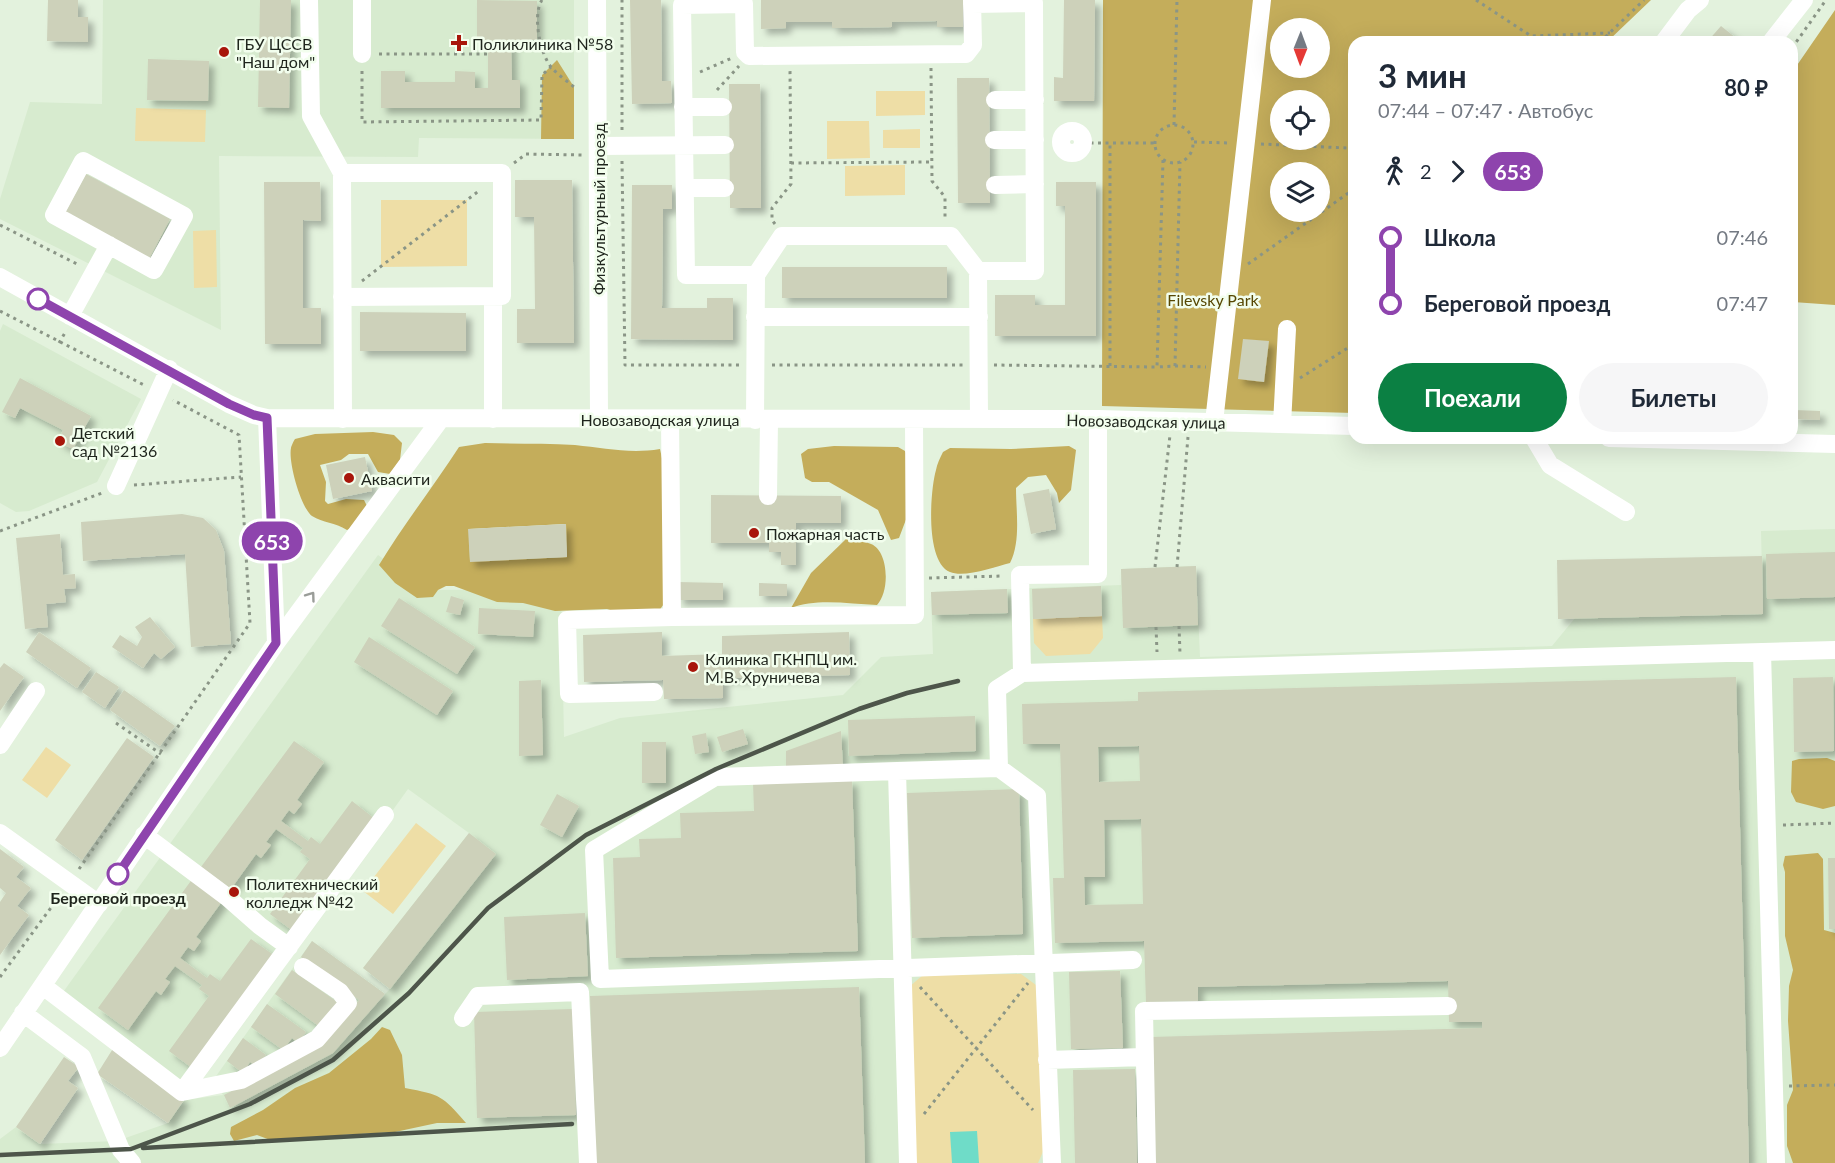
<!DOCTYPE html>
<html lang="ru">
<head>
<meta charset="utf-8">
<style>
  body { margin:0; font-family:Lato,sans-serif; background:#f6f6f7; color:#1f2937; height:100vh; display:flex; flex-direction:column; font-size:22px; white-space:nowrap }
  * { box-sizing:border-box; margin:0 }
  p { font-size:20px; color:#747a83 }
  .icon { flex:none; width:33px; height:33px; fill:none; stroke:currentColor; stroke-width:2; stroke-linecap:round; stroke-linejoin:round }
  .map { position:relative; flex:1; overflow:hidden }
  .details { position:absolute; left:1348px; top:36px; width:450px; height:408px; display:flex; flex-direction:column; background:#fff; border-radius:18px; box-shadow:0 6px 24px #0002 }
  .details>* { flex:none }
  .badge { padding:0 12px; border-radius:20px; font-size:21px; line-height:39px }
  .needle { width:39px; rotate:181deg }
  .fabs { position:absolute; left:1270px; top:18px; display:grid; gap:12px }
  .fabs a { display:grid; place-items:center; width:60px; height:60px; border-radius:50%; background:#fff; box-shadow:0 6px 24px #0002; font-size:30px }
  .map>.badge { position:absolute; translate:-50% -50%; box-shadow:0 0 0 3px #fff }
  .legs { display:flex; align-items:center; gap:9px; height:66px; padding:0 30px; font-size:20px }
  .legs p { margin-inline-start:auto }
  .overview { display:flex; align-items:center; justify-content:space-between; height:102px; padding:0 30px }
  h1 { font-size:33px; font-weight:700; line-height:45px }
  .button { display:flex; gap:12px; margin-top:auto; padding:12px 30px }
  .button a { flex:1; height:69px; border-radius:36px; background:#0b8043; color:#fff; font-size:24px; font-weight:700; line-height:69px; text-align:center }
  .button a+a { background:#f6f6f7; color:#1f2937 }
  ul { padding:0 30px; list-style:none }
  li { display:flex; align-items:center; gap:21px; height:66px; font-size:22px }
  li i { display:grid; place-items:center; width:9px; height:100%; margin:0 8px; background:currentColor }
  li i::after { content:''; width:15px; height:15px; margin:-8px; border:4px solid; border-radius:50%; background:#fff }
  li p { margin-inline-start:auto }
  li:first-child i { background:linear-gradient(#0000 50%,currentColor 0) }
  li:last-child i { background:linear-gradient(currentColor 50%,#0000 0) }
  .map>svg:first-child { display:block }
</style>
</head>
<body>
<div class="map">
<svg width="1835" height="1163" viewBox="0 0 1835 1163">
  <defs>
    <filter id="shadow"><feDropShadow dx="5.5" dy="5.5" stdDeviation="3" flood-color="#0004"/></filter>
  </defs>
  <rect width="100%" height="100%" fill="#e3f2dd"/>
  <path fill="#d7ebcf" d="M103,0H574V139L419,138L418,157L219,156L221,330L0,219V199L30,102L102,104Z
    M3,324L141,399L97,482L29,511L16,512L0,503V331Z
    M1835,529V1163H0V1139L16,1127L40,1144L117,1141L168,1123L184,1100L223,1095L214,1079L312,941L385,994L390,989L363,968L469,833L408,789L192,1090L61,995L378,555L427,590L561,589L564,737L620,718L843,695L881,657L933,654L931,592L1121,585V569L1196,566L1200,657L1552,646L1575,618L1763,614L1761,531Z"/>
  <path fill="#eedea6" d="M876,91H925V115L876,116Z
    M136,108L206,110L205,142L135,141Z
    M827,121H869L870,158L827,159Z
    M920,129V148H883V130Z
    M905,165V195L845,196V166Z
    M381,200H467V266L381,267Z
    M216,230L217,287L194,288L193,231Z
    M1102,616L1103,638L1090,654L1046,656L1034,643L1033,619Z
    M46,747L71,765L47,798L22,780Z
    M416,823L446,846L393,914L363,891Z
    M1021,974L1036,985L1045,1147L1038,1163H914L909,987L923,975Z"/>
  <path fill="#c4ad5b" fill-rule="evenodd" d="M1103,0H1651L1607,42H1354V413L1102,406ZM1281,28H1320V68H1281ZM1281,100H1320V140H1281ZM1281,172H1320V212H1281Z
    M1835,10V305L1793,302V71Z
    M557,60L574,87V139H541L542,75Z
    M373,432L394,435L402,443L400,460L390,474L378,472L368,454H349L341,460L320,465L326,482L325,501L328,504L346,499L364,500L368,508L362,524L347,530C335,522 323,523 312,516C301,508 288,462 291,448C291,447 294,440 295,439L315,434Z
    M485,443C515,444 545,443 575,445C604,448 630,454 660,449L667,482L666,601L656,615L623,614L607,609L555,611L523,603L497,602L454,586H446L438,590L433,597L417,598L395,583L379,565C404,524 433,487 459,447ZM565,524L567,557L470,561L469,529Z
    M834,446L898,447L905,451L912,466L910,509L899,538L891,540L878,510L829,482H812L805,478L801,454L808,449Z
    M1069,446L1076,450L1071,490L1059,503L1057,493L1046,475L1028,477L1016,488C1016,512 1021,541 1010,563C995,567 964,578 950,572C925,562 930,491 936,470C937,464 940,458 943,452L950,448L1011,449Z
    M846,539C854,540 864,541 871,544C889,551 890,592 877,605C850,604 816,598 791,608L811,573Z
    M1827,758L1835,761V806L1823,809L1796,802L1791,792L1792,761L1799,759Z
    M1818,853L1823,859L1824,930L1835,933V1163H1793L1787,1146V1105L1793,1090L1788,1021L1789,986L1793,970L1785,936V872L1783,865L1785,856Z
    M382,1027L390,1030L402,1055L405,1088C441,1095 442,1095 466,1123H437L395,1132L341,1135L288,1141H273L257,1135L234,1141L230,1134L231,1127L263,1110L295,1088L329,1073L371,1039Z"/>
  <path fill="#6fdcc8" d="M977,1131L979,1163H952L950,1132Z"/>
  <path fill="#cdd1ba" fill-rule="evenodd" filter="url(#shadow)" d="M48,0H78V17H88V42L47,41Z
    M260,0H291L289,108L258,107Z
    M477,0L537,1V40H511L512,80H520V108H381V71H405V82H455V71L475,72V88H488V41H477Z
    M630,0H661L662,81H671L672,103L632,104Z
    M761,0H963V27H937V21L892,22V27L832,28V22H786V28L761,29Z
    M1064,0H1095L1094,101H1054V77L1063,78Z
    M1721,26L1741,42H1707Z
    M148,59L209,61L208,101L147,100Z
    M957,78H989L990,203H958Z
    M729,84H760L761,208H730Z
    M86,174L170,219L149,259L65,213Z
    M515,180H572L574,343H517V309H535L534,217H515Z
    M264,182H320L321,221L303,220V308H321V344H265Z
    M1056,182H1096V336H995V295H1035V305H1065V206H1056Z
    M632,185H672V209H663L662,308H707V298H733V340L631,339Z
    M782,267H947V298H782Z
    M360,312L466,313V351H360Z
    M1243,339L1269,341L1264,382L1238,379Z
    M20,378L91,416L73,449L58,442L63,430L20,408L15,418L2,412Z
    M1794,410L1820,411V420L1794,419Z
    M365,457L372,491L333,499L326,465Z
    M1049,489L1056,529L1031,534L1023,494Z
    M711,495L841,496V523H796V565H781V552H769V543H711Z
    M182,514L203,518L216,530L224,551L231,644L191,647L185,554L83,561L81,522Z
    M566,524L567,557L470,562L468,529Z
    M60,534L63,575L75,574L76,588L64,589L66,602L46,604L48,627L25,629L16,538Z
    M1835,552V597L1767,599L1766,554Z
    M1762,556L1763,614L1558,619L1557,560Z
    M1196,566L1198,625L1123,628L1121,569Z
    M678,582L723,583V600H678Z
    M759,583L787,584V596H759Z
    M1101,586L1102,616L1033,619L1032,589Z
    M1007,589L1008,613L932,615L931,592Z
    M451,596L464,600L460,615L446,612Z
    M399,598L475,647L457,674L381,626Z
    M479,608L535,611L533,637L478,634Z
    M150,617L175,647L161,659L154,653L143,668L112,647L120,635L137,646L142,637L135,627Z
    M39,632L91,668L77,688L26,652Z
    M662,632V656L722,654V636L849,632L850,675L723,678V698L664,699L663,680L584,682L583,635Z
    M369,637L453,691L437,715L354,662Z
    M4,663L24,677L0,711V668Z
    M96,672L119,687L105,708L82,692Z
    M1736,677L1749,1163H1154L1150,1037L1482,1028V1022H1449L1448,981L1198,987V1001L1146,1002L1144,941L1055,943L1053,878H1064L1060,744H1023L1022,704L1138,701V692ZM1139,746L1140,781L1099,782L1098,747ZM1141,819L1143,904L1085,905L1084,877H1105L1104,820Z
    M1833,677L1834,751L1794,752L1793,678Z
    M541,680L543,755L519,756V681Z
    M124,690L175,726L160,746L110,710Z
    M975,716L976,751L849,756L848,720Z
    M743,729L748,744L722,752L717,737Z
    M841,731L843,768L786,770V751Z
    M706,733L709,752L695,754L692,736Z
    M127,738L154,757L82,860L55,840Z
    M294,741L324,762L297,800L302,804L294,814L289,810L281,821L308,841L311,837L320,844L352,801L375,819L293,931L270,914L310,859L300,852L303,848L276,829L266,842L271,845L261,858L256,854L228,893L198,871Z
    M642,742H666V783H642Z
    M852,780L858,951L616,958L613,858L640,857L639,839L681,838L680,813L754,811L753,783Z
    M1019,789L1023,934L912,938L907,793Z
    M557,794L579,806L562,837L540,825Z
    M469,833L496,854L390,989L363,968Z
    M0,849L24,867L16,877L31,888L17,906L29,915L0,955V902L6,893L0,888Z
    M1828,858H1835V929H1829Z
    M193,878L223,900L196,937L201,941L194,951L188,947L180,958L207,978L210,974L220,981L251,939L275,956L192,1068L169,1051L209,996L199,989L202,985L175,966L165,979L170,982L161,995L156,991L128,1030L98,1008Z
    M585,913L588,976L507,980L504,917Z
    M312,941L385,994L333,1053L230,1108L224,1095L322,1044L359,1000L301,957Z
    M292,970L337,1002L320,1027L275,994Z
    M1120,971L1123,1048L1071,1049L1069,972Z
    M859,987L865,1163H596L590,996Z
    M267,1004L306,1032L298,1043L292,1038L283,1050L251,1027Z
    M573,1009L576,1115L477,1118L474,1012Z
    M243,1038L266,1055L257,1067L250,1062L243,1073L227,1061Z
    M114,1047L184,1100L168,1123L97,1074Z
    M64,1057L79,1067L68,1081L78,1088L40,1144L16,1127Z
    M1135,1069L1137,1163H1075L1073,1070Z"/>
  <g fill="none" stroke-linecap="round" stroke-linejoin="round">
    <path stroke="#8a9586" stroke-width="3" stroke-dasharray="3 4.5" stroke-linecap="butt" d="M542,0C532,15 540,55 552,68C558,75 567,81 574,87
      M1476,0L1531,36L1610,33
      M1529,42L1531,36
      M1600,42L1644,0
      M1792,48L1826,0
      M379,54H488
      M931,68L932,181L945,197V219
      M362,71V122L541,120L542,75L551,67
      M700,72L732,58
      M717,90L739,66
      M1174,125L1177,0
      M1155 144a19 19 0 1 1 38 0a19 19 0 1 1-38 0Z
      M622,130V0
      M1194,142L1231,143
      M1083,143H1155
      M1261,144L1347,148
      M1163,160L1157,367L1175,366L1180,162
      M622,161L625,365H739
      M514,163L526,154L582,155
      M791,163L931,162
      M775,224L772,220V208L791,184L790,70
      M0,225L79,265
      M1248,264L1354,189
      M362,281L480,190
      M0,311L146,386
      M59,343L66,331
      M772,365H964
      M994,365L1157,367
      M1110,366V143
      M1175,366L1206,367
      M1300,378L1354,344
      M134,485L241,477
      M0,531L102,493
      M1155,567L1170,435
      M1177,567L1188,437
      M929,578L1003,576
      M1179,626L1180,654
      M1156,627L1157,652
      M116,723L161,754
      M1783,825L1835,823
      M79,869L250,623L239,435L173,400
      M0,977L61,894
      M920,987L1033,1110
      M1789,1086L1835,1085
      M924,1114L1028,983"/>
    <path stroke="#fff" stroke-width="18" d="M309,0L311,116L342,173L343,419
      M597,0L599,419
      M743,0L744,4L682,5L686,275H756L755,420
      M744,4L745,52L749,56L962,54H966L973,45L972,0
      M972,4L1034,3L1035,271H978L979,419
      M1664,42L1688,10L1700,0
      M1771,42L1804,0
      M362,54V0
      M995,100H1035
      M683,107H723
      M1061 142a11 11 0 1 1 22 0a11 11 0 1 1-22 0Z
      M994,140H1035
      M598,146L725,145
      M83,161L184,216L154,270L54,215Z
      M342,173H502V296L342,297
      M995,185L1035,184
      M685,188H725
      M756,275L782,236H951L978,271
      M0,277L229,404L254,415L267,418L1098,419L1354,426
      M70,316L109,245
      M755,317H979
      M267,418L276,643
      M493,419V296
      M670,419L672,617L915,615L914,420
      M1214,422L1262,0
      M1282,424L1287,329
      M1534,438L1550,465L1626,512
      M1609,438L1835,444
      M116,486L169,369
      M768,496L769,420
      M1762,652L1776,1163
      M1022,673L1020,575L1098,574V419
      M654,692L569,694L567,620L672,617
      M0,745L36,691
      M999,768L1037,796L1052,1163
      M897,771L715,777L594,850L600,979L1133,960
      M0,833L99,904
      M144,835L227,897L260,926L289,947
      M43,986L182,1092L241,1080L317,1039L348,1003L340,992L303,967
      M23,1013L82,1057L121,1150L132,1163
      M463,1018L478,996L580,992L588,1163
      M0,1048L276,643L440,420
      M1047,1060L1144,1057
      M182,1092L385,815
      M908,1163L897,771L999,768L997,689L1022,673L1835,650
      M1147,1163L1144,1011L1448,1006"/>
    <path stroke="#4d554a" stroke-width="4.5" d="M143,1148L572,1124
      M0,1155L131,1149L250,1104L333,1060L409,993L488,908L586,835L716,769L859,709L907,693L958,681"/>
  </g>
  <defs><path id="oneway-chevron" d="M-2-3.5L2.5 0L-2 3.5" fill="none" stroke-width="1.6" stroke-linecap="round" stroke-linejoin="round" transform="scale(1.5)"/></defs>
  <use stroke="#9a9d99" href="#oneway-chevron" transform="translate(311 596) rotate(-54)"/>
  <g fill="none" stroke-linecap="round" stroke-linejoin="round">
    <defs>
      <path id="line-1" d="M38,299L229,404L254,415L267,418L276,643L118,874"/>
    </defs>
    <use href="#line-1" stroke="#fff" stroke-width="14"/>
    <use href="#line-1" stroke="#8e44ad" stroke-width="9"/>
  </g>
  <g fill="#a8160b" stroke="#f2feed" stroke-width="2">
    <path d="M456 34h6v6h6v6h-6v6h-6v-6h-6v-6h6z"/>
    <circle cx="224" cy="52" r="6"/>
    <circle cx="60" cy="441" r="6"/>
    <circle cx="349" cy="478" r="6"/>
    <circle cx="754" cy="533" r="6"/>
    <circle cx="693" cy="667" r="6"/>
    <circle cx="234" cy="892" r="6"/>
  </g>
  <g fill="#fff" stroke="#8e44ad" stroke-width="3">
    <circle cx="38" cy="299" r="10"/>
    <circle cx="118" cy="874" r="10"/>
  </g>
  <g text-anchor="middle" dominant-baseline="central" stroke-width="5" stroke-linejoin="round" paint-order="stroke">
    <g font-size="16" fill="#1f251d" stroke="#f2feed" text-anchor="start">
      <text x="236" y="43">ГБУ ЦССВ<tspan x="236" dy="18">"Наш дом"</tspan></text>
      <text x="472" y="43">Поликлиника №58</text>
      <text x="72" y="432">Детский<tspan x="72" dy="18">сад №2136</tspan></text>
      <text x="361" y="478">Аквасити</text>
      <text x="766" y="533">Пожарная часть</text>
      <text x="705" y="658">Клиника ГКНПЦ им.<tspan x="705" dy="18">М.В. Хруничева</tspan></text>
      <text x="246" y="883">Политехнический<tspan x="246" dy="18">колледж №42</tspan></text>
    </g>
    <g font-size="16" fill="#1f251d" stroke="#f2feed">
      <text transform="translate(598 209) rotate(-90)">Физкультурный проезд</text>
      <text x="660" y="419">Новозаводская улица</text>
      <text transform="translate(1146 421) rotate(1)">Новозаводская улица</text>
    </g>
    <g font-size="16" fill="#574703" stroke="#f2feed">
      <text x="1213" y="299">Filevsky Park</text>
    </g>
    <g font-size="16" font-weight="bold" fill="#1f251d" stroke="#f2feed">
      <text x="118" y="897">Береговой проезд</text>
    </g>
  </g>
</svg>
<div class="fabs">
<a><svg class="needle" viewBox="-14 -14 28 28"><path d="M0-13l5 13h-10z" fill="#e53935"/><path d="M0 13l5-13h-10z" fill="#747a83"/></svg></a>
<a><svg class="icon" aria-label="locate" viewBox="0 0 24 24"><circle cx="12" cy="12" r="6"/><path d="M12 2v4M12 18v4M2 12h4M18 12h4"/></svg></a>
<a><svg class="icon" aria-label="layers" viewBox="0 0 24 24"><path d="M12 4l9 5-9 5-9-5zM3 14l9 5 9-5"/></svg></a>
</div>
<b class="badge" style="left:272px;top:541px;background:#8e44ad;color:#fff">653</b>
<section class="details">
<div class="overview"><div><h1>3 мин</h1><p>07:44 – 07:47 · Автобус</p></div><b>80 ₽</b></div>
<div class="legs"><svg class="icon" aria-label="walk" viewBox="0 0 24 24"><circle cx="13" cy="4" r="2"/><path d="M13 8l-2 6 4 7M11 14l-3 7M7 12l3-4h3l4 4"/></svg>2<svg class="icon" aria-label="forward" viewBox="0 0 24 24"><path d="M9 5l7 7-7 7"/></svg><b class="badge" style="background:#8e44ad;color:#fff">653</b></div>
<ul>
<li><i style="color:#8e44ad"></i><b>Школа</b><p>07:46</p></li>
<li><i style="color:#8e44ad"></i><b>Береговой проезд</b><p>07:47</p></li>
</ul>
<div class="button"><a>Поехали</a><a>Билеты</a></div>
</section>
</div>
</body>
</html>
